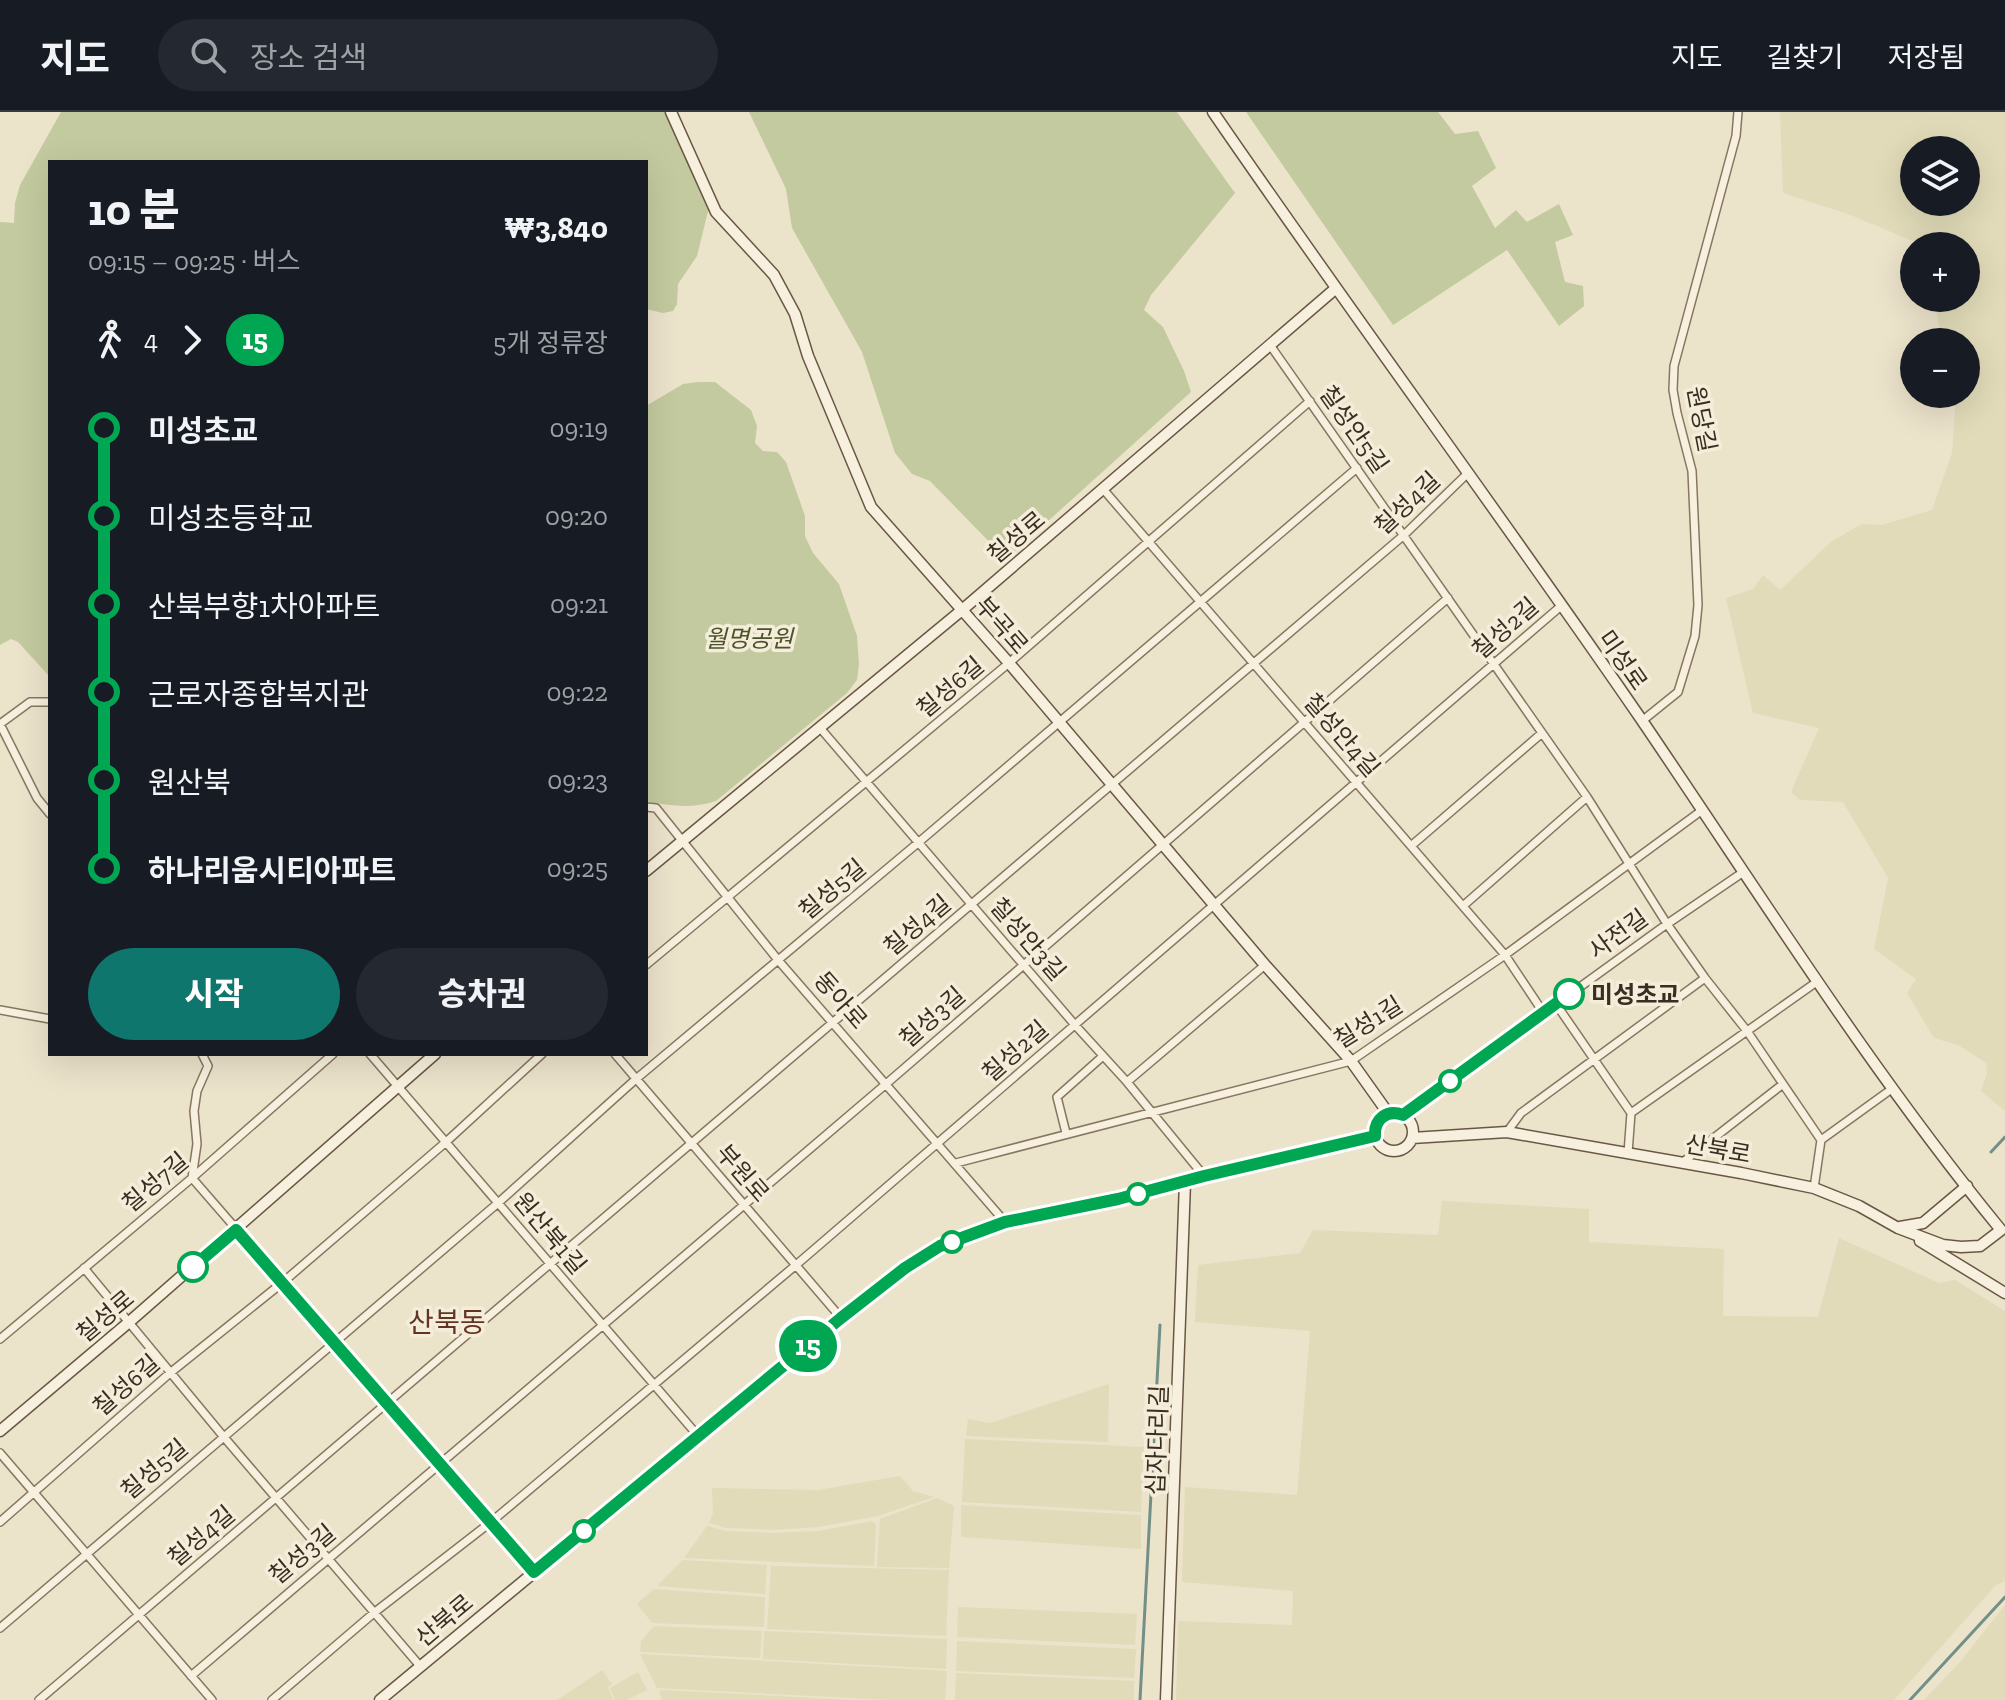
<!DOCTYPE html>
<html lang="ko">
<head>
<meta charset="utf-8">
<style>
  body { margin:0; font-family:"Zilla Slab","Noto Sans KR",serif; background:#242831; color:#f1f3f6; height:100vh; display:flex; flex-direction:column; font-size:30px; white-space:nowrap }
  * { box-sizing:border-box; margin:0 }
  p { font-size:26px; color:#9ea1a6 }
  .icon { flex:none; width:44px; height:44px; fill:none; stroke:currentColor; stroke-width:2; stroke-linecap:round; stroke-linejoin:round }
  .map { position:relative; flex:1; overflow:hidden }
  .details { position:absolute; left:48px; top:48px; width:600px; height:896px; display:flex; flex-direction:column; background:#171b24; border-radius:0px; box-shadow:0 8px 32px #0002 }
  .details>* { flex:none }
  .badge { padding:0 16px; border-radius:26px; font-size:28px; line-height:52px }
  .buttons { position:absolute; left:1900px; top:24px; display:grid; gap:16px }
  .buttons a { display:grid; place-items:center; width:80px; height:80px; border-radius:50%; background:#171b24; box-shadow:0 8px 32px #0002; font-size:40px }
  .map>.badge { position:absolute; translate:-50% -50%; box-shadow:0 0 0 4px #fff }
  .legs { display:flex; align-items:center; gap:12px; height:88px; padding:0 40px; font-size:26px }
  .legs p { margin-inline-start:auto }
  .headline { display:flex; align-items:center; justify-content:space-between; height:136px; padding:0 40px }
  h1 { font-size:44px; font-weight:800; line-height:60px }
  .primary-button { display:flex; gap:16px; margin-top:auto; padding:16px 40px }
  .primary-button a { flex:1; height:92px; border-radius:48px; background:#0f766e; color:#fff; font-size:32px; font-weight:800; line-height:92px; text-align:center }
  .primary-button a+a { background:#242831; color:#f1f3f6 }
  ul { padding:0 40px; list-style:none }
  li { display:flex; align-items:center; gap:28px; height:88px; font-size:30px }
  li i { display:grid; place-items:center; width:12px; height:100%; margin:0 10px; background:currentColor }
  li i::after { content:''; width:20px; height:20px; margin:-10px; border:6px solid; border-radius:50%; background:#171b24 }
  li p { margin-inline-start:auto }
  li:first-child i { background:linear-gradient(#0000 50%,currentColor 0) }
  li:last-child i { background:linear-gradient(currentColor 50%,#0000 0) }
  header { display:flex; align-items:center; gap:48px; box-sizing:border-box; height:112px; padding:0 40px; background:#171b24; border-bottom:2px solid #363941 }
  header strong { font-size:38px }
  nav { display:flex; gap:44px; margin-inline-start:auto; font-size:28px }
  .search { width:560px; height:72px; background:#242831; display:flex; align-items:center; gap:20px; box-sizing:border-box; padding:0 28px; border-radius:44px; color:#9ea1a6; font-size:30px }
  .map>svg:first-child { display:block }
</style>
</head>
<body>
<header>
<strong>지도</strong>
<div class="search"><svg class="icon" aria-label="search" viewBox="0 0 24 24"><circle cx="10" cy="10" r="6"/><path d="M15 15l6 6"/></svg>장소 검색</div>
<nav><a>지도</a><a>길찾기</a><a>저장됨</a></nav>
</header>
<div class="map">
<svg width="2005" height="1588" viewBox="0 0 2005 1588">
  <rect width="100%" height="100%" fill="#ece3cb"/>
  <path fill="#e1dbb9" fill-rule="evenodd" d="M1780,0H2005V999L1981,979L1987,962L1986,951L1958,933L1934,926L1907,881L1916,867L1874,837L1888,766L1843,690L1800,688L1791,680L1819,616L1753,601L1726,486L1753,477L1763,463L1780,478L1832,429L1862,412L1882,413L1932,398L1952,341L1956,282H1966V230H1942L1934,186H1966V134H1925L1848,102L1783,81ZM1914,38H1966V90H1914Z
    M1442,1089L1589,1097V1130L1724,1137L1723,1204L1818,1205L1839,1126L1939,1171L1955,1168L2005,1199V1469L1996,1473L1894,1588H1176L1178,1509L1292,1513L1293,1479L1182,1470L1185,1375L1297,1383L1310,1219L1195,1210L1198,1153L1300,1141L1313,1118L1438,1123Z
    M1109,1272L1108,1330L966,1324L968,1307L990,1311Z
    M965,1327L1144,1335L1141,1400L962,1390Z
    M900,1364L913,1379L934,1385L878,1404L818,1415L773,1418L726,1416L709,1411L713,1401L712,1376L818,1378Z
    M937,1386L954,1394L949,1456L877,1455L880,1407Z
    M961,1393L1141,1403V1437L961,1425Z
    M872,1409L876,1413L874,1454L684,1446L707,1414L726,1419L774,1421L818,1419Z
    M683,1448L767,1453L765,1482L657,1474Z
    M771,1454L949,1458L946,1524L767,1517Z
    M654,1477L765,1485L764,1515L652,1511L637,1492Z
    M2005,1493V1588H1924L1960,1550Z
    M958,1495L1137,1502L1135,1533L957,1525Z
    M654,1514L762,1519L760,1546L640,1540L641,1529Z
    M764,1519L947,1527L946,1557L763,1547Z
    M957,1529L1136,1537L1134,1566L956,1559Z
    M640,1542L947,1559L945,1588H891L657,1576Z
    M602,1558L612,1572L608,1575L613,1588H557Z
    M638,1560L647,1578L627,1588H615L610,1576Z
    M956,1561L1134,1569V1588H955Z
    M661,1578L854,1588H662L659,1580Z"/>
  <path fill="#c4ca9f" d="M61,0H667L710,91L697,144L678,172L677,192L673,199L663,201L646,197V50H50V565L18,530L11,527L0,533V110L14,111L15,91L20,73Z
    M749,0H1177L1235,81L1151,183L1144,198L1163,215L1184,259L1191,280L1006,447L930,369L912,362L895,341L862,240L792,116L786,77Z
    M1246,0H1438L1455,22L1478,19L1496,56L1472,74L1495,116L1516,98L1527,110L1559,92L1573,123L1555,130L1565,170L1583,174L1584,194L1559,214L1507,138L1393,213Z
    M698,270H715L751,298L757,314L755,331L763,339L777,340L786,350L805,404V424L813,441L839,472L857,524L859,552L857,568L847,581L716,689C693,697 669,694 646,689V294L683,272Z"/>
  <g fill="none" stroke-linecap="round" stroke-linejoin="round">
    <path stroke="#728f88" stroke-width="3" d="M1991,1040L2005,1025
      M1140,1588L1160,1213
      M1910,1588L2005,1485"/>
    <defs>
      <path id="street" d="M1270,233L1587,685L1667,812L1705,866L1747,919L1821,1028L1814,1076
        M1103,377L1505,843L1543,900
        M1642,609L1678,580L1695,524L1698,493L1692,359L1677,301L1673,278L1674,254L1736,24L1738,0
        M0,612L37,686L50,702
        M0,612L30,590H50
        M821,617L1075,913L1127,970L1204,1064
        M646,695L656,696L778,848L1005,1110
        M1411,734L1542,621
        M1463,794L1587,685
        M646,853L1009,551L1310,289
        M1556,892L1631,1001L1628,1041
        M0,898L50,907
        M370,942L699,1325
        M615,942L841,1206
        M1127,970L1265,853
        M1631,1001L1818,869
        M1403,1003L1667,812L1742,761
        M1507,1020L1521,1001L1705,866
        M1066,1021L1057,985L1103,944
        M1821,1028L1893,976
        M1683,1050L1783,972
        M956,1051L1351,949L1505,843L1701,699
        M192,1066L534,1460
        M192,1066L197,1032L194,999L197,979L208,954L202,942
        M84,1156L223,1324L420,1554
        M0,1227L192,1066L333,942
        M0,1341L212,1588
        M0,1410L170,1261L282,1171L446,1030L542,942
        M0,1516L498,1091L636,967L919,730L1357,356
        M191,1564L886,972L1448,486
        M39,1588L1404,423L1467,362
        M272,1588L375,1500L491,1410L796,1153L1561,494"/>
      <path id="secondary" d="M671,0L716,100L774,163L795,202L808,244L871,395L1009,551L1265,853L1351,949L1388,1001
        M1213,0C1353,204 1501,403 1641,607C1758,779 1869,957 2001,1118L1980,1134L1961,1135L1943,1133L1898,1116L1859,1094L1814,1076L1741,1061L1507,1020L1412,1026
        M646,759L962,498L1335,177
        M1375 1020a19 19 0 1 1 38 0a19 19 0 1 1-38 0Z
        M1900,1115L1923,1111L1967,1074
        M1920,1129L2005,1181
        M0,1319L128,1211L435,942
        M380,1588L841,1206L905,1156L940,1134L1005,1110L1118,1087L1204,1064L1375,1024
        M1166,1588L1185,1070"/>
    </defs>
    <use href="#street" stroke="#887660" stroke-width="10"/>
    <use href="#secondary" stroke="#6a5743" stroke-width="13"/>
    <use href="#street" stroke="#f7f0de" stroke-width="7"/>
    <use href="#secondary" stroke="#f7f0de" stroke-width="10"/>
  </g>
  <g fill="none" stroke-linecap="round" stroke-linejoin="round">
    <defs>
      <path id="line-1" d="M193,1155L236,1118L534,1460L841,1206L905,1156L940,1134L1005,1110L1118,1087L1204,1064L1375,1024C1374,1007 1387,997 1403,1003L1569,882"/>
    </defs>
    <use href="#line-1" stroke="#fff" stroke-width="18"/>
    <use href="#line-1" stroke="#00a651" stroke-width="12"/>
  </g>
  <g fill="#fff" stroke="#00a651" stroke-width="4">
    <circle cx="1569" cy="882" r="14"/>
    <circle cx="1450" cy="969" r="10"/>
    <circle cx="1138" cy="1082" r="10"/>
    <circle cx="952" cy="1130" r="10"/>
    <circle cx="193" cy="1155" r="14"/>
    <circle cx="584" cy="1419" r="10"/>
  </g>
  <g text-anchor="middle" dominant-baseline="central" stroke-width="7" stroke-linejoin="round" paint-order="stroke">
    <g font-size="24" fill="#3a2e22" stroke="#f4edda">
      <text transform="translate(1702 307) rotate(79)">원당길</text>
      <text transform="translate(1354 317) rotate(55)">칠성안5길</text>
      <text transform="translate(1407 391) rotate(-43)">칠성4길</text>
      <text transform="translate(1016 425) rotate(-40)">칠성로</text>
      <text transform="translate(1002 513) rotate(49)">부곡로</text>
      <text transform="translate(1505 516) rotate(-41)">칠성2길</text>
      <text transform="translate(1623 548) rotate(55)">미성로</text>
      <text transform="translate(950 575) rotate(-40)">칠성6길</text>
      <text transform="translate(1342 623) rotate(49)">칠성안4길</text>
      <text transform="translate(832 777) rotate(-40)">칠성5길</text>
      <text transform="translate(917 813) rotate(-40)">칠성4길</text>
      <text transform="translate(1618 822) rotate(-36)">사전길</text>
      <text transform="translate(1028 827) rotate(49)">칠성안3길</text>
      <text transform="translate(841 888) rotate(49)">동아로</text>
      <text transform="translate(932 905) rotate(-41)">칠성3길</text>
      <text transform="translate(1368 910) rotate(-32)">칠성1길</text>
      <text transform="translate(1015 939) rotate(-41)">칠성2길</text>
      <text transform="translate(1718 1037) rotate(10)">산북로</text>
      <text transform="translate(743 1061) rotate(49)">부원로</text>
      <text transform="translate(155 1070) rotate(-40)">칠성7길</text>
      <text transform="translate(550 1121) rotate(50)">원산북1길</text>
      <text transform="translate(105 1204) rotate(-40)">칠성로</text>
      <text transform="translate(126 1273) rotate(-41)">칠성6길</text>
      <text transform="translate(1157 1328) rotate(-88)">십자다리길</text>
      <text transform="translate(154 1357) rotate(-40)">칠성5길</text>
      <text transform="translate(201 1424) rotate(-40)">칠성4길</text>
      <text transform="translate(302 1442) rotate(-40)">칠성3길</text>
      <text transform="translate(444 1508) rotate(-40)">산북로</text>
    </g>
    <g font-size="24" font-style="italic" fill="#49542b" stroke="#f4edda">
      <text x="749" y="526">월명공원</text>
    </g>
    <g font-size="24" font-weight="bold" fill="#3a2e22" stroke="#f4edda" text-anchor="start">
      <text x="1591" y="882">미성초교</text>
    </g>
    <g font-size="28" fill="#633325" stroke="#f4edda">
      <text x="447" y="1210">산북동</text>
    </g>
  </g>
</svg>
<div class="buttons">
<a><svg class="icon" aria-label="layers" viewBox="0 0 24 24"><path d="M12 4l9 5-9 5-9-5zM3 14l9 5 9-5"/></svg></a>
<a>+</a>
<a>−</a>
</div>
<b class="badge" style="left:808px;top:1234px;background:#00a651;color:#fff">15</b>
<section class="details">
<div class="headline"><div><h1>10 분</h1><p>09:15 – 09:25 · 버스</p></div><b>₩3,840</b></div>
<div class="legs"><svg class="icon" aria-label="walk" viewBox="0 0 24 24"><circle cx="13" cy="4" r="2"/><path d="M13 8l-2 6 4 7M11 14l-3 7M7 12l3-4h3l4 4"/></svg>4<svg class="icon" aria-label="forward" viewBox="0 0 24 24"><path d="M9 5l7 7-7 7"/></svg><b class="badge" style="background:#00a651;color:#fff">15</b><p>5개 정류장</p></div>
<ul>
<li><i style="color:#00a651"></i><b>미성초교</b><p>09:19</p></li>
<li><i style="color:#00a651"></i><span>미성초등학교</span><p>09:20</p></li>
<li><i style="color:#00a651"></i><span>산북부향1차아파트</span><p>09:21</p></li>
<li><i style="color:#00a651"></i><span>근로자종합복지관</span><p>09:22</p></li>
<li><i style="color:#00a651"></i><span>원산북</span><p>09:23</p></li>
<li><i style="color:#00a651"></i><b>하나리움시티아파트</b><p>09:25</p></li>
</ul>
<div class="primary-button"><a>시작</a><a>승차권</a></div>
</section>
</div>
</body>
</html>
